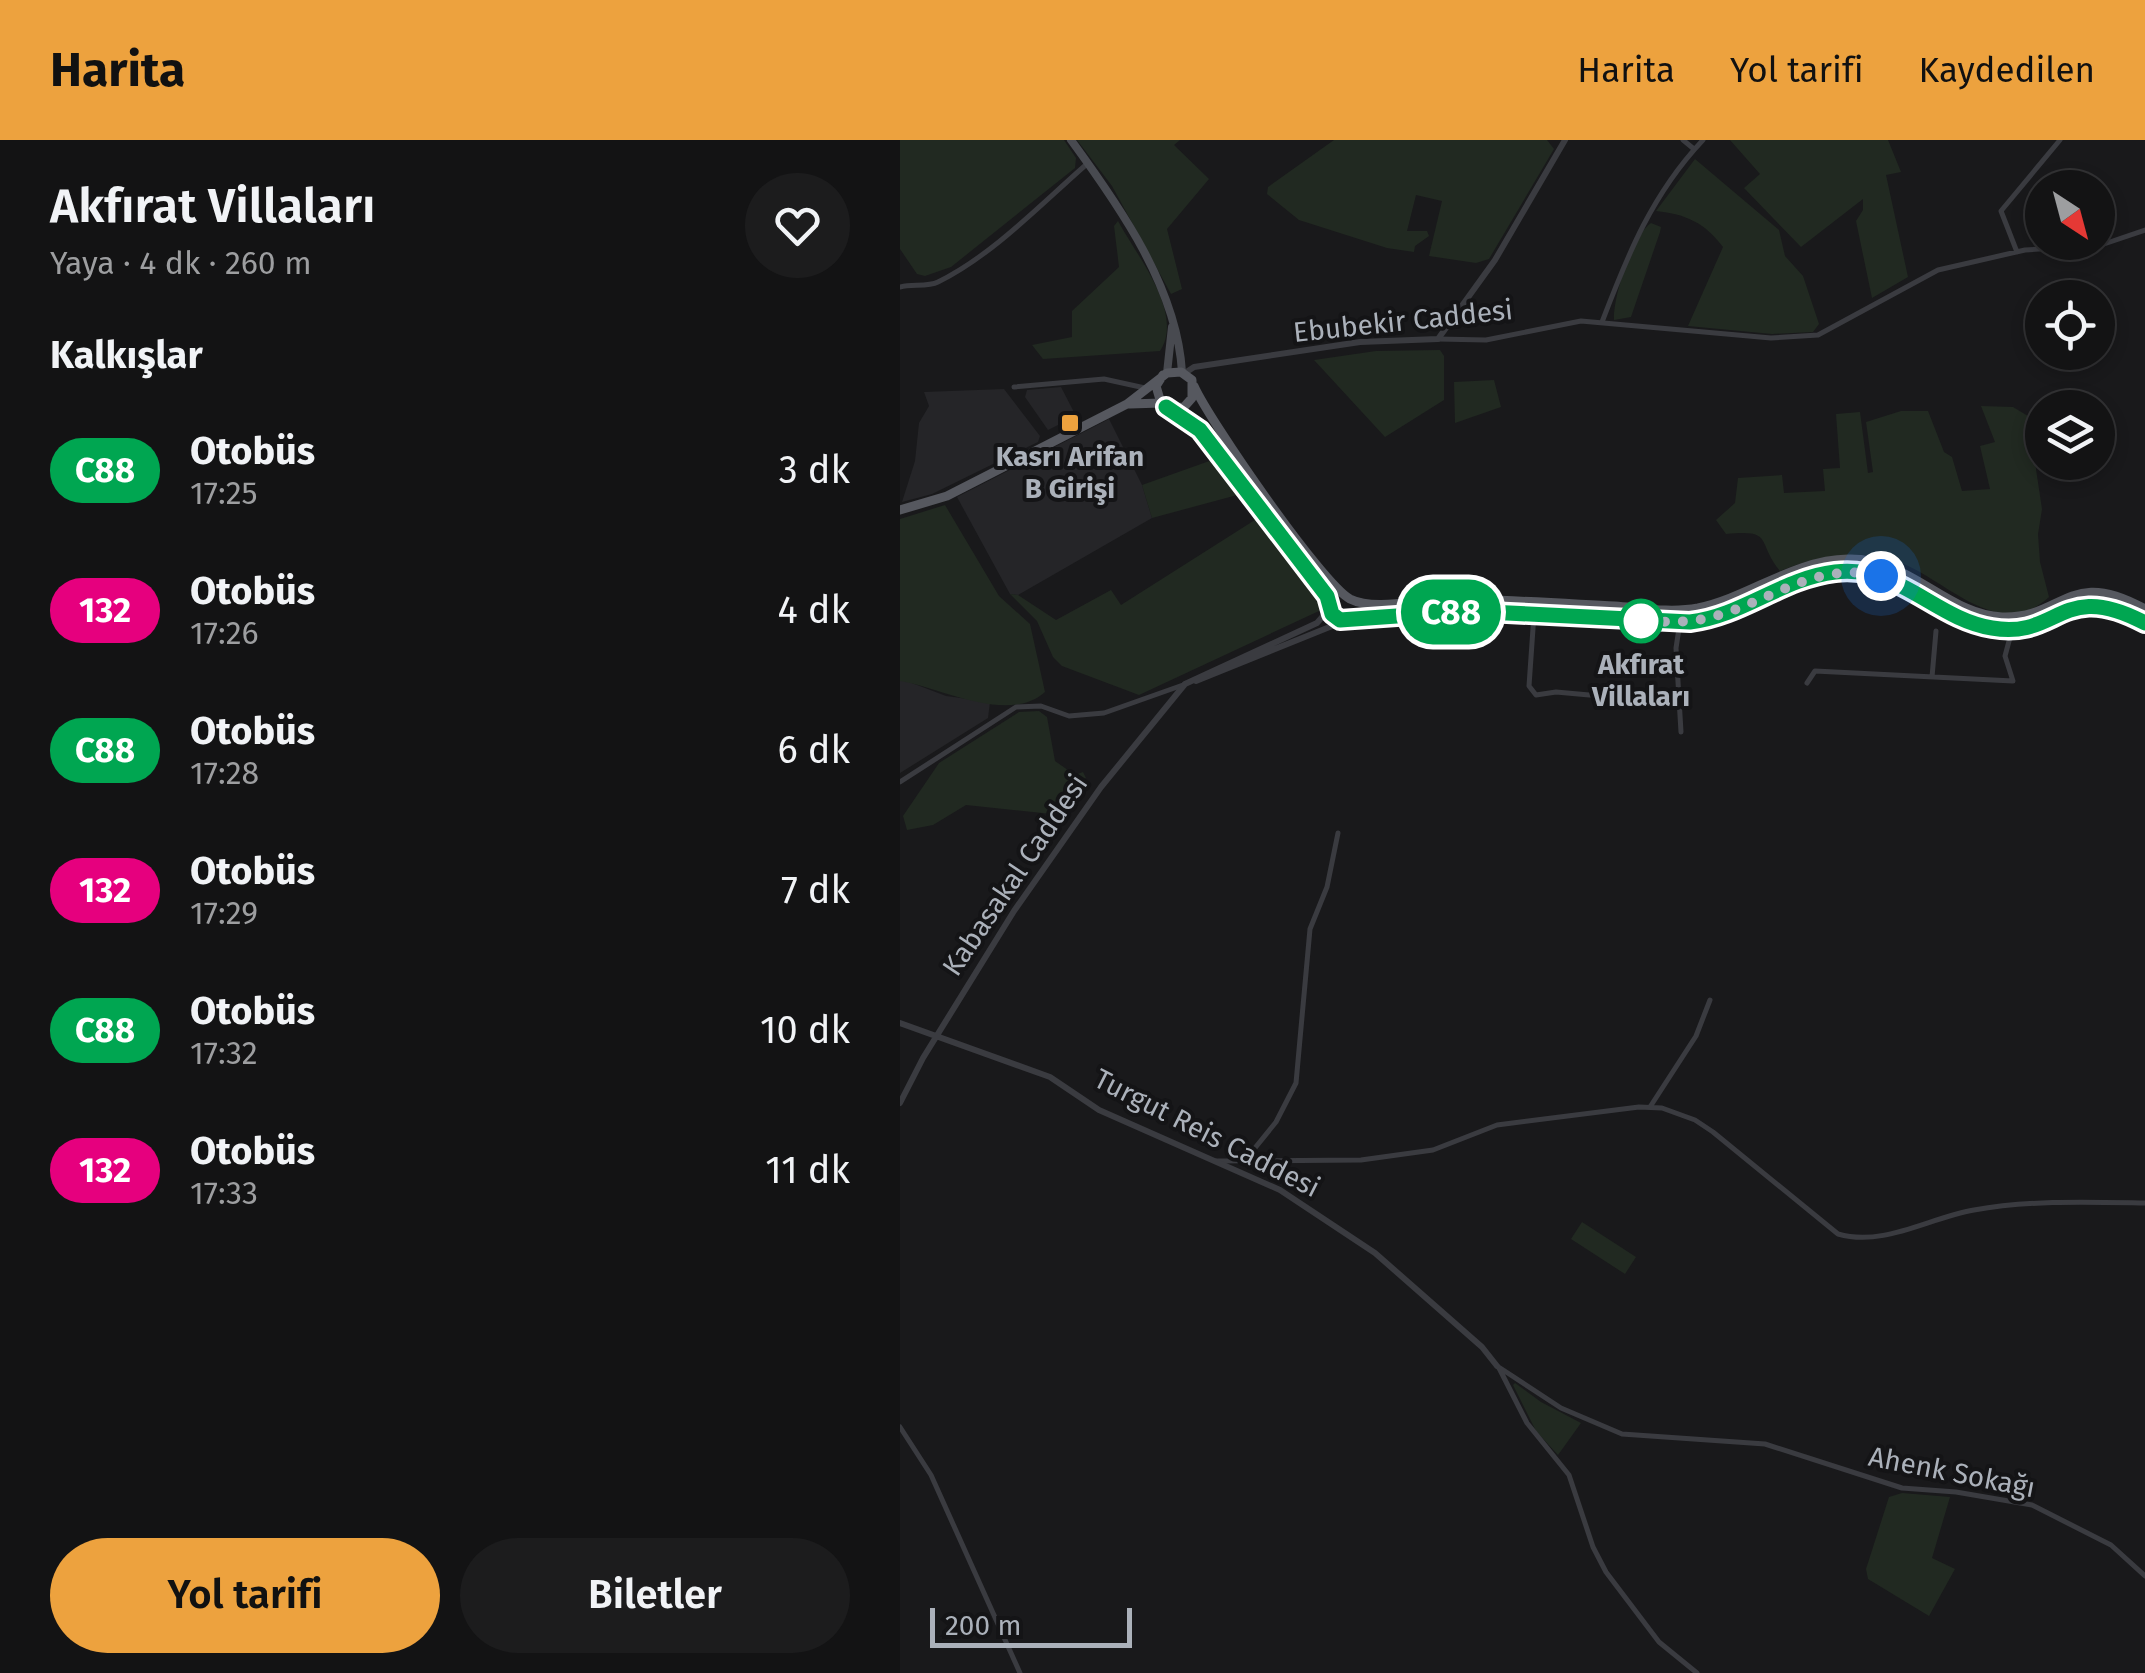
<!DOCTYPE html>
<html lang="tr">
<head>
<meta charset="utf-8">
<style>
  body { margin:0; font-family:"Fira Sans",sans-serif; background:#1c1c1d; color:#f1f3f6; height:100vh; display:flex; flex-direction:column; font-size:38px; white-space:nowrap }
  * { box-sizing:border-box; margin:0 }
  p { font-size:32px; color:#9d9ea0 }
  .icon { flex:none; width:55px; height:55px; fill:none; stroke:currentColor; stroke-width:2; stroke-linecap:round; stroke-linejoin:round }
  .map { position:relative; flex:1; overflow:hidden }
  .side { display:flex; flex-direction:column; background:#131314; width:900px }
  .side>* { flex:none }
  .badge { padding:0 20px; border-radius:32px; font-size:35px; line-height:65px }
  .needle { width:65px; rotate:144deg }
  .fabs { position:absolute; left:1125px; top:30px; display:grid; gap:20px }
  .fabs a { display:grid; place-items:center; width:90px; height:90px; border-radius:50%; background:#131314; box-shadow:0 5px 15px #0003,0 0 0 2px #323234; font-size:50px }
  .scale { position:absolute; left:30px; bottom:25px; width:202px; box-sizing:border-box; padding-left:10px; border:5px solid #abb1ba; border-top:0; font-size:28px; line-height:35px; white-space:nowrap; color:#abb1ba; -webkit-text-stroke:8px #141416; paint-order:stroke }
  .you { position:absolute; width:50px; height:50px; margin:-25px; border:8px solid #fff; border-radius:50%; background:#1a73e8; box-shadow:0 0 0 15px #1a73e833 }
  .map>.badge { position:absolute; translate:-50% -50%; box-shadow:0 0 0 5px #fff }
  h2 { padding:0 50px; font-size:38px; line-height:90px }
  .round { display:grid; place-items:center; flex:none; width:105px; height:105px; border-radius:52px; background:#1c1c1d }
  .headline { display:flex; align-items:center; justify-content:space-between; height:170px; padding:0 50px }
  h1 { font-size:48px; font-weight:600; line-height:75px }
  .primary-button { display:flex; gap:20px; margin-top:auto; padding:20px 50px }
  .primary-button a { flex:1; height:115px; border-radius:60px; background:#eda23e; color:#111; font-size:40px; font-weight:600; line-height:115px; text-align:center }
  .primary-button a+a { background:#1c1c1d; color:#f1f3f6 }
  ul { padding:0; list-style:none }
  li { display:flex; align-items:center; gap:30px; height:140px; padding:0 50px }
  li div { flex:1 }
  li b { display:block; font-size:38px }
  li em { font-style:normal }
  li .badge { min-width:110px; font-weight:700; text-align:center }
  header { display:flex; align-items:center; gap:60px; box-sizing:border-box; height:140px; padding:0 50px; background:#eda23e; color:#111 }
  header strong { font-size:48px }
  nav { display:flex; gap:55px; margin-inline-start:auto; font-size:35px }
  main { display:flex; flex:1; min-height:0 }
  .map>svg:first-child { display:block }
</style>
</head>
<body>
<header>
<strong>Harita</strong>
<nav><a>Harita</a><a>Yol tarifi</a><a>Kaydedilen</a></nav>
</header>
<main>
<section class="side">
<div class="headline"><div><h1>Akfırat Villaları</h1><p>Yaya · 4 dk · 260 m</p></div><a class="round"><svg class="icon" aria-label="heart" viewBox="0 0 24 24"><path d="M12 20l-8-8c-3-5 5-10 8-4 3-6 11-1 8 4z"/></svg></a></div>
<h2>Kalkışlar</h2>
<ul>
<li><span class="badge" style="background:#00a651;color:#fff">C88</span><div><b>Otobüs</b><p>17:25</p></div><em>3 dk</em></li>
<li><span class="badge" style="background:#e6007e;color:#fff">132</span><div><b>Otobüs</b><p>17:26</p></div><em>4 dk</em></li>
<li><span class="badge" style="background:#00a651;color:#fff">C88</span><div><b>Otobüs</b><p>17:28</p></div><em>6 dk</em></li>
<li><span class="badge" style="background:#e6007e;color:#fff">132</span><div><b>Otobüs</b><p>17:29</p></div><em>7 dk</em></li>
<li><span class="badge" style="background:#00a651;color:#fff">C88</span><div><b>Otobüs</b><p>17:32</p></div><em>10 dk</em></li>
<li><span class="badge" style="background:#e6007e;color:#fff">132</span><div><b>Otobüs</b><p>17:33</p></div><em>11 dk</em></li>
</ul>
<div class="primary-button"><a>Yol tarifi</a><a>Biletler</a></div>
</section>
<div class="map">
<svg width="1245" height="1533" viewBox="0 0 1245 1533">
  <rect width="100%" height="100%" fill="#19191b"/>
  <path fill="#252528" d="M161,247L176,276L148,290L125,257L127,250Z
    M104,249L140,296L138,302L32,354L2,362L15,321L19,283L29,266L24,252Z
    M209,279L242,345L252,378L118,455L110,454L57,357Z
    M4,540L46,556L90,562L88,578L0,633V541Z"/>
  <path fill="#212921" d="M0,0H164L176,18L175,28L51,127L25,136L17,134L0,109Z
    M177,0H280L274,5L309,39L267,89L282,149L271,154L212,46Z
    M434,0H647L654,9L589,119L576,123L529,116L542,61L516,55L507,91H527L529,96L515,106L514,112L487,108L399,80L367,54L368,47Z
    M830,0H988L1001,32L986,35L1008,137L972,158L956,81L963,70V59L901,107L844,48L860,34Z
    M795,19L879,90L885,116L903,136L919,184L913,192L872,194L788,186L823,107C805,83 786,74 756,71Z
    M218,81C236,115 285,173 260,211L143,219L132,205L172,197V171L219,127L214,86Z
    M751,83L761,87L760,92L731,177L714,180C713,157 732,96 751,83Z
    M540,210L544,216V260L485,297L414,220L476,211Z
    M594,240L601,267L555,283L554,242Z
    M1081,266L1113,267L1128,276L1142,369L1138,394L1140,422L1149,457C1099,503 1048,441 1001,423C960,408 919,415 880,431C856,402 875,389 826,394L816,380L835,363L838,338L882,335L884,353L925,351L923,329L940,328L936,274L960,272L968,333L973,332L966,282L1001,271H1028L1044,312L1052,317L1062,351L1090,349L1080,306L1095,302Z
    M315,319L341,354L252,378L242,345Z
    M45,365L99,456L130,484L145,552C108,585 40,547 0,541V379Z
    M358,378L419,456L422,463L419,471L239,555L162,526L153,517L137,481L110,454L118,455L156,480L211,450L221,465Z
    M953,424C974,426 995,431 1013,441C1040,455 1066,479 1097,482C1161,488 1164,432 1245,474V478C1167,436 1163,489 1099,486C1047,484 1010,428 951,428C905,428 870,454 828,468C798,479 768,477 737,477V473C760,474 784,476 807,471C858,458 899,426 953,424Z
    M139,571L147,577L155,621L175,635L183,632L186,638L178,642L183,654L172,665L152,674L66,665L33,685L7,690L3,676L39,623L119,572Z
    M682,1082L736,1117L725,1134L671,1099Z
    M615,1243L641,1262L681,1283L658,1315L636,1291L613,1245Z
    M1002,1353L1050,1357L1032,1418L1055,1429L1029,1476L968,1439L966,1429L989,1357Z"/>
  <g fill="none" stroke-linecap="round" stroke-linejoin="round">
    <path stroke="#3a3b40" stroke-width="5" d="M783,0L794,9
      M1117,112L1101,71L1160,0
      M0,147C12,144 28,147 38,142C93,115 142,63 188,23
      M702,182C728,114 752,54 803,0
      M538,199L586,200L681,181L871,198L918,195L1038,130L1125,110L1201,105L1245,90
      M114,247L204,239L245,248
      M634,474L629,546L636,555L656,552L778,563
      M780,482L776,508L781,592
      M1032,537L1036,491
      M907,543L915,531L1113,541L1105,516L1112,490
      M0,642L116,567L141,566L169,576L204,573L283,545
      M750,967L796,896L810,860
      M346,1019L376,982L396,943L410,789L427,747L438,693
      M316,1021L461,1020L533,1010L597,985L739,967L762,968L795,980L813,992L938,1094C984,1107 1028,1078 1074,1070C1130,1060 1188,1062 1245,1063
      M597,1226L661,1268L722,1294L865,1304L1002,1348L1056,1352L1132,1365L1211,1405L1245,1436
      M599,1228L627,1283L669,1335L693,1407L706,1432L759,1502L797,1533
      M0,1287L31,1335L120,1533"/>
    <path stroke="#3a3b40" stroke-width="6" d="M285,233L294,227L460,202L538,199L595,120L665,0
      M296,541L442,482
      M0,883L150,937L199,970L380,1050L475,1113L582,1207L597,1226
      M0,963L23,918L114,771L201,647L285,544L417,483L430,468"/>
    <path stroke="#484a50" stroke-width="8" d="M171,0C220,67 277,148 282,232
      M267,233L272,187"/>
    <path stroke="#56585f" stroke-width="9" d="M263,235L256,246L261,263L300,290L427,456L432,473L440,480L568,471L790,481C842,475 884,438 935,432C998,424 1035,479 1092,489C1159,500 1161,437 1245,483
      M294,246C309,280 422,444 450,459C474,471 515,460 541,459C599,459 657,463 715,466C742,468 771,473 798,468C850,457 893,420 948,419C1009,417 1047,475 1102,477C1164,479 1168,426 1245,469
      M230,264L261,263
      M0,370L47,356L227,264L267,233L281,232L292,240V258L284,267L269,268"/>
  </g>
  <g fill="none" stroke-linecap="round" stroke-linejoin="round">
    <defs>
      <path id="line" d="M266,267L300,290L427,456L432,474L440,480L568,471L790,482C842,476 883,438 935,432C998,424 1035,479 1092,488C1159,500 1161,438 1245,483"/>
    </defs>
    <use href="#line" stroke="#fff" stroke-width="22"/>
    <use href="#line" stroke="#00a651" stroke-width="15"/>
    <path stroke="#abb1ba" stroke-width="10" stroke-dasharray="0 18" d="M741,481L735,480C764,482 791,484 819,475C876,458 918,421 981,436"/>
  </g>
  <rect fill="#eda23e" stroke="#141416" stroke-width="4" x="160" y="273" width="20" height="20" rx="5"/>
  <circle fill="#fff" stroke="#00a651" stroke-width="5" cx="741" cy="481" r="20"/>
  <g text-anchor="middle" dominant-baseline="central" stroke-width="8" stroke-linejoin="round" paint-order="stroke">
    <g font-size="28" fill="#abb1ba" stroke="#141416">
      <text transform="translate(503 181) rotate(-6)">Ebubekir Caddesi</text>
      <text transform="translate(115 735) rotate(-56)">Kabasakal Caddesi</text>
      <text transform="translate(307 993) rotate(27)">Turgut Reis Caddesi</text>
      <text transform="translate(1052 1332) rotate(11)">Ahenk Sokağı</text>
    </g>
    <g font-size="28" font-weight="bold" fill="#abb1ba" stroke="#141416">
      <text x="170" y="316">Kasrı Arifan<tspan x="170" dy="32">B Girişi</tspan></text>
    </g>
    <g font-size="28" font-weight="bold" fill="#abb1ba" stroke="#141416">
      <text x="741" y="524">Akfırat<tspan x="741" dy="32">Villaları</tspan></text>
    </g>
  </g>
</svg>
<div class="fabs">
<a><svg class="needle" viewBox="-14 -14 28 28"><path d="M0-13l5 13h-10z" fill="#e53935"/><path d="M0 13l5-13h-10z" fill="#9d9ea0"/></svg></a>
<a><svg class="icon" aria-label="locate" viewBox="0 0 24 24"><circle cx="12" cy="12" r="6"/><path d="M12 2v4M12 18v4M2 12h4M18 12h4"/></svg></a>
<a><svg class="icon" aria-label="layers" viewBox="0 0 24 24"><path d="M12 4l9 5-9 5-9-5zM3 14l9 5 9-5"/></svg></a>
</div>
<div class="scale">200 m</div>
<div class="you" style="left:981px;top:436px"></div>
<b class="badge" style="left:551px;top:472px;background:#00a651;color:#fff">C88</b>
</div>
</main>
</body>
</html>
